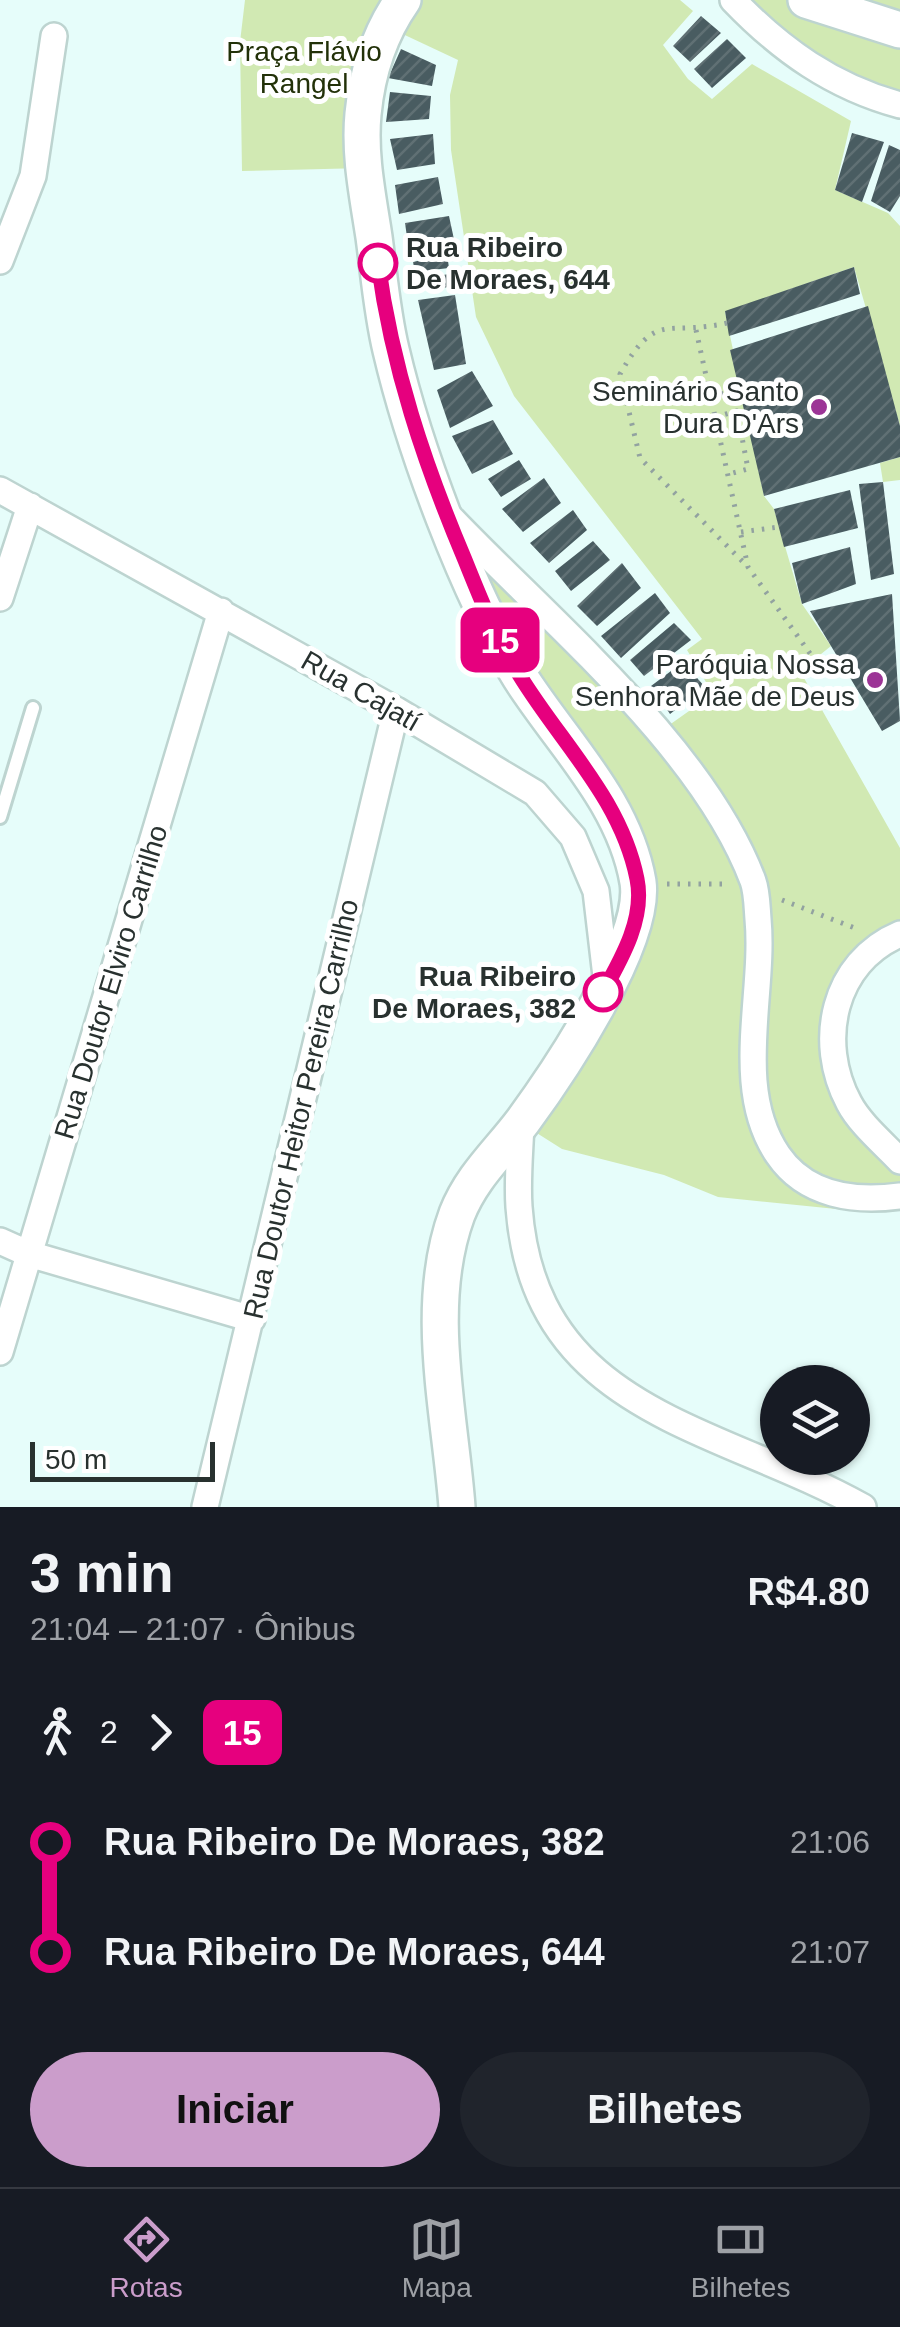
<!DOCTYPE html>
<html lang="pt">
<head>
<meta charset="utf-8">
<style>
  body { margin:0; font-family:Arial,sans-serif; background:#20242c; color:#f1f3f6; height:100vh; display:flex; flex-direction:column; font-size:38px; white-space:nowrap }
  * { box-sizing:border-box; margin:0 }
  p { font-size:32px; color:#9ea1a6 }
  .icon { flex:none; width:55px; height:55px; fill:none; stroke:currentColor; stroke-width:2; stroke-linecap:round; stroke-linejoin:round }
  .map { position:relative; height:1507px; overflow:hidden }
  .side { display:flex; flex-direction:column; background:#171b24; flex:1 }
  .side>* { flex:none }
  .badge { padding:0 20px; border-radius:15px; font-size:35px; line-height:65px }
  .controls { position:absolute; left:760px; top:1365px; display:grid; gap:20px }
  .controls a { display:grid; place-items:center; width:110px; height:110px; border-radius:50%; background:#171b24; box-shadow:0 2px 8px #0004; font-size:50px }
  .scale { position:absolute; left:30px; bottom:25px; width:185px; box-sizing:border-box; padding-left:10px; border:5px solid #28312f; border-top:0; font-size:28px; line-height:35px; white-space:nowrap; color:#28312f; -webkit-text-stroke:8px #fff; paint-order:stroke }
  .map>.badge { position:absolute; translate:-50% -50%; box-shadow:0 0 0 5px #fff }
  .legs { display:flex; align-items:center; gap:15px; height:110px; padding:0 30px; font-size:32px }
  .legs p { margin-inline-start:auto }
  .head { display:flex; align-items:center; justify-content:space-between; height:170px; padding:0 30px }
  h1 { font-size:55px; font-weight:700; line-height:75px }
  .cta { display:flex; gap:20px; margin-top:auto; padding:20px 30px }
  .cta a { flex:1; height:115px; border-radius:60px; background:#cb9dcb; color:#111; font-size:40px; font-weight:700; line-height:115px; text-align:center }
  .cta a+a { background:#20242c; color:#f1f3f6 }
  ul { padding:0 30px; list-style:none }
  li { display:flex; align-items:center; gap:35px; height:110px; font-size:38px }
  li i { display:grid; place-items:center; width:15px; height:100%; margin:0 12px; background:currentColor }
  li i::after { content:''; width:25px; height:25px; margin:-12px; border:8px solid; border-radius:50%; background:#171b24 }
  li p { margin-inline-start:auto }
  li:first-child i { background:linear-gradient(#0000 50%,currentColor 0) }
  li:last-child i { background:linear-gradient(currentColor 50%,#0000 0) }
  .menu { display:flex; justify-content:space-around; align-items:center; height:140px; border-top:2px solid #363941; background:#171b24; font-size:28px; color:#9ea1a6 }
  .menu a { display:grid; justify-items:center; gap:5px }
  .menu .active { color:#cb9dcb }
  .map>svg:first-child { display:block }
</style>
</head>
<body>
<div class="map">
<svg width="900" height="1507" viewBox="0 0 900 1507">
  <defs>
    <pattern id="building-hatch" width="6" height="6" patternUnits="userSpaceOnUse" patternTransform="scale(2.5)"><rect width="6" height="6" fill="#495c61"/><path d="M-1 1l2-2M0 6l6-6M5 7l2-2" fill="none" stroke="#607074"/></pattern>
  </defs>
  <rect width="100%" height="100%" fill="#e6fdfa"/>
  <path fill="#d1e9b3" d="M245,0H406L395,26L421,0H680L693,11L663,45L688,79L712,99L752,64L851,121L835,190L888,213L900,226V426L854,267L725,312L764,496L774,509L802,604L831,646L800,671L900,848V934L841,993L838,1076L900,1159V1193L856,1211L718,1197L664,1175L562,1149L521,1123L555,1072L638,881L443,510L658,733L713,694L687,650L702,639L514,396L476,317L451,150L450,95L458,60L392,29L364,168L242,171L240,42Z
    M734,0H900V105L881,100Z
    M900,457V480L883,482L880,463Z"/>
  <path fill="url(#building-hatch)" d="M701,16L721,33L690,62L673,46Z
    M727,39L746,58L712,88L694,69Z
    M401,49L436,65L432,86L388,78Z
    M390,92L431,96L429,119L386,122Z
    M852,133L884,142L862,202L835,190Z
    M433,134L435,164L397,170L390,139Z
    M889,145L900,150V196L890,212L871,201Z
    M438,177L443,204L399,214L395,185Z
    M449,216L455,244L409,251L405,223Z
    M447,254L449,268L415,272L413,262Z
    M854,267L860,294L729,336L725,311Z
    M459,272L461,286L419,290L417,280Z
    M455,295L466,364L434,370L418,300Z
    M868,306L900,426V457L764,496L730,350Z
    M472,371L493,406L450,428L437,390Z
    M493,420L513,454L472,474L452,436Z
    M519,460L531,479L501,497L488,479Z
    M544,478L561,503L523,532L502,509Z
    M883,482L894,574L871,580L859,484Z
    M850,490L858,528L784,547L774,509Z
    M573,510L587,530L549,563L530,543Z
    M593,541L610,560L571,591L555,571Z
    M850,547L856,584L802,604L792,563Z
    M622,563L641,588L597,626L577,606Z
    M655,593L670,613L621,658L601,636Z
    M892,594L900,721L882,731L810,611Z
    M674,623L691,640L644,676L630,660Z
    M683,662L705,687L670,714L651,686Z"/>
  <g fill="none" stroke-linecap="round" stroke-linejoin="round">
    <defs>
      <path id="lane" d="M0,817L33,708"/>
      <path id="street" d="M733,0C781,50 833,87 900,105
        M0,261L33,176L54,36
        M0,490L396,710L535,793L573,837L596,891L607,985
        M450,517C548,620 703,747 753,881C757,892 757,907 758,919C765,994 732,1088 778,1155C806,1196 855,1202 900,1196
        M0,598L30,506
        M900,934C833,962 816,1042 849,1103C860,1124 884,1144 900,1161
        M521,1123C520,1151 517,1180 519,1207C534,1413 717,1425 863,1507
        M0,1241L29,1254L252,1319
        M0,1352L221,611
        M205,1507L396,710"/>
      <path id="secondary" d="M403,0C379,34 367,73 363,114C359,155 368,197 374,237C379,274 382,313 391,350C414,448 467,592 520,677C562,743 624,801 638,882C647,941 559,1072 523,1121C499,1153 472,1176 457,1214C423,1306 450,1413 457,1507
        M806,0L900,30"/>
    </defs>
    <use href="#lane" stroke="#bdd4d0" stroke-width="18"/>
    <use href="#street" stroke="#bdd4d0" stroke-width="30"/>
    <use href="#secondary" stroke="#bdd4d0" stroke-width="40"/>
    <path stroke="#92a2a0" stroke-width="5" stroke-dasharray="2.5 8" stroke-linecap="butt" d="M727,323C666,337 657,309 620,374L640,458L748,567
      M696,330L748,567L814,659
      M711,397L739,388
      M715,417L737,411L748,469L729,474
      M741,532L779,527
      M667,884H726
      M782,900L860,930"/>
    <use href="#lane" stroke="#fff" stroke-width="12"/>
    <use href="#street" stroke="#fff" stroke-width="25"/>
    <use href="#secondary" stroke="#fff" stroke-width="35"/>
  </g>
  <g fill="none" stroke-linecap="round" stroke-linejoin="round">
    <defs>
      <path id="line-1" d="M378,263C392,367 424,463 465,560C481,600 497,640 520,676C561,743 621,799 637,879C645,918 622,958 603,992"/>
    </defs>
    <use href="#line-1" stroke="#fff" stroke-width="22"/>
    <use href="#line-1" stroke="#e6007e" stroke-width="15"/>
  </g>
  <g fill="#fff" stroke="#e6007e" stroke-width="5">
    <circle cx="378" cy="263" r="18"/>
    <circle cx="603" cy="992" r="18"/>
  </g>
  <g fill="#9c3496" stroke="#fff" stroke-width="4">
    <circle cx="819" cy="407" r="10"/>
    <circle cx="875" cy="680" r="10"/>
  </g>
  <g text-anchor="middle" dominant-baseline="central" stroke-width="10" stroke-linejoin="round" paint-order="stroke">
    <g font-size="28" fill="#223108" stroke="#fff">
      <text x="304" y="51">Praça Flávio<tspan x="304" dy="32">Rangel</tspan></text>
    </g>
    <g font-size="28" font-weight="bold" fill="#28312f" stroke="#fff" text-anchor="start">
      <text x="406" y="247">Rua Ribeiro<tspan x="406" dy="32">De Moraes, 644</tspan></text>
      <text x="576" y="976" text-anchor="end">Rua Ribeiro<tspan x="576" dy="32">De Moraes, 382</tspan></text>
    </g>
    <g font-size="28" fill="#28312f" stroke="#fff" text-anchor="end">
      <text x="799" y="391">Seminário Santo<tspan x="799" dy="32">Dura D'Ars</tspan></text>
      <text x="855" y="664">Paróquia Nossa<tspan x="855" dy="32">Senhora Mãe de Deus</tspan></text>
    </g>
    <g font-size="28" fill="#28312f" stroke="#fff">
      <text transform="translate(361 691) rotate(30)">Rua Cajatí</text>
      <text transform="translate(111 982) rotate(-73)">Rua Doutor Elviro Carrilho</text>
      <text transform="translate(301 1109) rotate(-77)">Rua Doutor Heitor Pereira Carrilho</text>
    </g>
  </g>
</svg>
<div class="controls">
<a><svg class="icon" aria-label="layers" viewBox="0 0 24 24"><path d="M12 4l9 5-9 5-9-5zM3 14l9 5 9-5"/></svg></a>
</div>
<div class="scale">50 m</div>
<b class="badge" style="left:500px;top:640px;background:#e6007e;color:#fff">15</b>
</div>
<section class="side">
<div class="head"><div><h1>3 min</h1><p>21:04 – 21:07 · Ônibus</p></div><b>R$4.80</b></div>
<div class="legs"><svg class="icon" aria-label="walk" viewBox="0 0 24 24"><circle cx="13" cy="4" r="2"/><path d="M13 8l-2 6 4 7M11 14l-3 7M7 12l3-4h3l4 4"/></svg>2<svg class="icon" aria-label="forward" viewBox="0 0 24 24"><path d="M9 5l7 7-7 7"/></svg><b class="badge" style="background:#e6007e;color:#fff">15</b></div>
<ul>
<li><i style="color:#e6007e"></i><b>Rua Ribeiro De Moraes, 382</b><p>21:06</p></li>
<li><i style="color:#e6007e"></i><b>Rua Ribeiro De Moraes, 644</b><p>21:07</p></li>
</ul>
<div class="cta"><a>Iniciar</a><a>Bilhetes</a></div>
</section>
<nav class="menu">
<a class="active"><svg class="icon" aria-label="directions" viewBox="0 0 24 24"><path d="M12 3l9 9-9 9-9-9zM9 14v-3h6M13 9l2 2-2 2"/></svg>Rotas</a>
<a><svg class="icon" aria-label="map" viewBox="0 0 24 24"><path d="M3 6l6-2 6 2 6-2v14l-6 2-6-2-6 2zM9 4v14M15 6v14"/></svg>Mapa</a>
<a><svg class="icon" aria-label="tickets" viewBox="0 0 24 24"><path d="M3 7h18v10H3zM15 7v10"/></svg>Bilhetes</a>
</nav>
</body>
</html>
